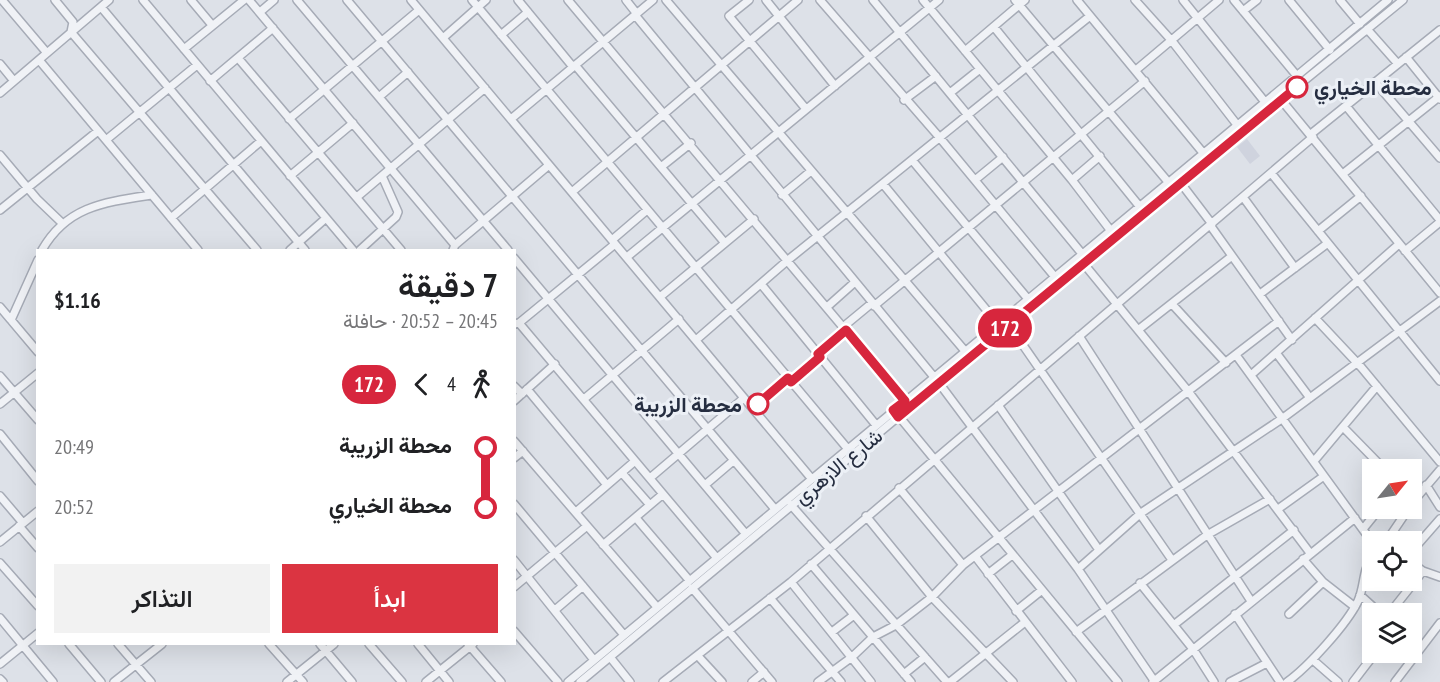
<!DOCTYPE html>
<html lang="ar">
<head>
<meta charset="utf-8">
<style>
  body { margin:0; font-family:"PT Sans Narrow",Vazirmatn,sans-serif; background:#f2f2f2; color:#202124; direction:rtl; height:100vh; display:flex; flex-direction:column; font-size:22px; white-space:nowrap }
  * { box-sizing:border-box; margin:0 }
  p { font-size:20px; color:#757577 }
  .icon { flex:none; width:33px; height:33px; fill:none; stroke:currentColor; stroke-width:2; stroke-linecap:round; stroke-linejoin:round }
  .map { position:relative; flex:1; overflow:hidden; direction:ltr }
  .details { position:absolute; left:36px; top:249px; width:480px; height:396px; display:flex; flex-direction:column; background:#fff; border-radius:0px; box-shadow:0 6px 24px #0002; direction:rtl }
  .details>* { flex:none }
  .badge { padding:0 12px; border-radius:20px; font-size:21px; line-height:39px }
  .needle { width:39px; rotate:60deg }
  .controls { position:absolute; left:1362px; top:459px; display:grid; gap:12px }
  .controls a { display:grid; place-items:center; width:60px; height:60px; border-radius:0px; background:#fff; box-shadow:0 6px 24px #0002; font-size:30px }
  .map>.badge { position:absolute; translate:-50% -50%; box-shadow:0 0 0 3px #fff }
  .legs { display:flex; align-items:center; gap:9px; height:66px; padding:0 18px; font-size:20px }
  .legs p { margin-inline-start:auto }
  .head { display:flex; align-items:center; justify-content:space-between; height:102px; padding:0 18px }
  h1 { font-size:33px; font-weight:600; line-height:45px }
  .button { display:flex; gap:12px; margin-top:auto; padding:12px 18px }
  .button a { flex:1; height:69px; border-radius:0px; background:#db3441; color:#fff; font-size:24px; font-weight:600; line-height:69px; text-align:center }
  .button a+a { background:#f2f2f2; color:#202124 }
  ul { padding:0 18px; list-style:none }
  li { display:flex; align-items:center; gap:21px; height:60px; font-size:22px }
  li i { display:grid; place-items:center; width:9px; height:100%; margin:0 8px; background:currentColor }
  li i::after { content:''; width:15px; height:15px; margin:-8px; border:4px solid; border-radius:50%; background:#fff }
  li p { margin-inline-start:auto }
  li:first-child i { background:linear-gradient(#0000 50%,currentColor 0) }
  li:last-child i { background:linear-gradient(currentColor 50%,#0000 0) }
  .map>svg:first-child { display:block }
</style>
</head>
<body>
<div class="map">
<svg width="1440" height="682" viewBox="0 0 1440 682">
  <rect width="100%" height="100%" fill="#dde1e8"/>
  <path fill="#cfd3de" d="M1247,139L1260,156L1250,164L1237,147Z"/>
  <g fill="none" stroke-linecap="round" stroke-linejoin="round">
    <defs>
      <path id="minor" d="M2,0L47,53
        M55,0L73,22L71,32L257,250
        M143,0L353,250
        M191,0L212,25
        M249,0L455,245L453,250
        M297,0L508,250
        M347,0L774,508
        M411,0L811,478
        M472,0L847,448
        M518,0L573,67
        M568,0L905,401
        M626,0L637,14
        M666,0L965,351
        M749,0L729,16L806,109
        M766,0L835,86
        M820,0L940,138L1055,277
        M873,0L1083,255
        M923,0L1072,180L1111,231
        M1015,0L1169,183
        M1077,0L1204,154
        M1135,0L1172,41L1238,126
        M1183,0L1265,102
        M1234,0L1297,76
        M1289,0L1330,50
        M1340,0L1360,24
        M101,7L305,250
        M1243,11L1257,0
        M260,12L274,0
        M635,15L934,377
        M994,27L1140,207
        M1367,29L1398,64
        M501,35L528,12
        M443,38L486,0
        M184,49L244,0
        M965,51L1025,0
        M1406,57L1440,99
        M238,58L401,250
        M39,60L198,250
        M0,64L14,81
        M575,65L725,243
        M1136,70L1219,0
        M210,81L273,28
        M1375,82L1440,158
        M0,93L109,0
        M950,93L980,69
        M1278,96L1440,293
        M379,97L408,72
        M904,100L936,76
        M1346,106L1440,220
        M289,119L419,10
        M511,119L653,0
        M1311,134L1440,30
        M106,140L197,65
        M0,155L37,199L62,223
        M912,160L1028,299
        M661,167L691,143
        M1271,173L1440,381
        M1344,173L1440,96
        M290,176L353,123
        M975,180L1003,157
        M1072,180L1100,156
        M1180,182L1212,224
        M883,184L998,324
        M572,192L798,0
        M782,195L811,171
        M357,197L485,88
        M1243,197L1295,268
        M0,210L98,131
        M171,218L261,141
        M1210,225L1292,340
        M1318,231L1361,196
        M612,240L647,210
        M455,245L549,165
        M42,250C67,206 105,202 152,195
        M290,250L325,219
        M360,250L396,217L398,212L382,176
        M1405,251L1440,222
        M627,257L939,0
        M514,258L745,533
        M1084,264L1188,391L1310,553
        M761,284L876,425
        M1260,294L1328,243
        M660,297L754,219
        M1172,304L1226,363
        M874,306L1145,81
        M0,307L38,352
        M827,307L855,282
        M1315,318L1361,367L1440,462
        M11,320L38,260
        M519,323L615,244
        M514,324L519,323L716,557
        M1009,325L1172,560
        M843,327L872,303
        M1138,330L1232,256
        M1079,336L1251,601
        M696,340L788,260L1090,16
        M818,354L846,330
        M1277,354L1310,398
        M1236,355L1372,542
        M1251,375L1399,244
        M0,376L38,420
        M791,382L820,357
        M939,383L1078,569L1155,682
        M514,386L522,394
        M527,389L607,485
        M584,399L679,319
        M514,401L555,364
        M0,404L38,373
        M998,405L1099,550
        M753,408L788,378
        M897,414L1118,682
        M1343,427L1385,470
        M0,434L38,481
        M514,441L657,607
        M514,458L523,451
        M1314,461L1377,386
        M622,473L650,505
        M650,478L744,398
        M705,485L733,461
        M1426,485L1440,507
        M899,488L963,565
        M0,496L23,523
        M1412,503L1440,470
        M514,504L624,635
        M791,505L947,682
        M1278,509L1324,476
        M576,512L635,461
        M866,516L932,597L1013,682
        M636,518L689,580
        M19,526L38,548
        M1363,529L1380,508
        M0,542L38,511
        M1386,542L1409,508
        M603,545L663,494
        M1412,551L1440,519
        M975,556L1072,682
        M1303,559L1323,582L1355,607
        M514,560L594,660
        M0,563L38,606
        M1412,563L1423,571L1440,577
        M811,564L911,682
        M1078,569L1141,513L1283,418L1440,301
        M988,574L1012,555
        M791,582L871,682
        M1140,583L1193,649L1214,682
        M514,587L587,526
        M692,588L772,682
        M1360,595L1381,614
        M770,598L841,682
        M555,610L583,586
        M1016,611L1042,590
        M1235,614L1280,682
        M1289,614L1323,582
        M1389,614L1423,571
        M0,618L53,682
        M1175,624L1294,530
        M514,631L558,682
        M832,632L854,615
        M1076,632L1207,535L1270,499
        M1412,642L1420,648
        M69,644L101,682
        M118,644L151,682
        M269,644L303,682
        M320,644L352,682
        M369,644L402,682
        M418,644L449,682
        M468,644L501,682
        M698,656L722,682
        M610,657L630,682
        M1313,660L1338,682
        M0,664L38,633
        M904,674L925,657
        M0,679L3,682
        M114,682L162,644
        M287,682L334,644
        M426,682L473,644
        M568,682L1388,0
        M580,682L1180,182L1403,0
        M663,682L791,582L1313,137
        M752,682L764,672
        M818,682L852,657L873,637L896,625L932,597L963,565L1279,321
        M950,682L1025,622
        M1153,682L1355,518
        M1230,682L1267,663
        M1287,682C1308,667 1347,624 1358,601C1365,586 1362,571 1372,557
        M1353,682L1376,652
        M1395,682L1440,623"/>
    </defs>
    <use href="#minor" stroke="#a6abb6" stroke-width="10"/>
    <use href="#minor" stroke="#f0f2f6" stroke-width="7"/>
  </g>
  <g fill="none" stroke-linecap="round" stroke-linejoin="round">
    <defs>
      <path id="line-1" d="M758,404L788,378L791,382L820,357L818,354L846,330L905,401L893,410L898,417L1297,87"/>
    </defs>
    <use href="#line-1" stroke="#fff" stroke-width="14"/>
    <use href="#line-1" stroke="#d7263d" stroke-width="9"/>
  </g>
  <g fill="#fff" stroke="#d7263d" stroke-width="3">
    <circle cx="1297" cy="87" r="10"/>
    <circle cx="758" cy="404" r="10"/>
  </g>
  <g text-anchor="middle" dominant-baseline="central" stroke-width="6" stroke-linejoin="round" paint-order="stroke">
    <g font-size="21" font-weight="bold" fill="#252d40" stroke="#ecf0f6" text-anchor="start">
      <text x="1314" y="87">محطة الخياري</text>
      <text x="742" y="404" text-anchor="end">محطة الزريبة</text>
    </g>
    <g font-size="21" fill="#252d40" stroke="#ecf0f6">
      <text transform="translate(838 466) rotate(-39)">شارع الازهري</text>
    </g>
  </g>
</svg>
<div class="controls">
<a><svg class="needle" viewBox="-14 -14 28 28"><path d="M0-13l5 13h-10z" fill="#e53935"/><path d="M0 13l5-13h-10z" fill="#757577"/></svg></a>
<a><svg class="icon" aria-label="locate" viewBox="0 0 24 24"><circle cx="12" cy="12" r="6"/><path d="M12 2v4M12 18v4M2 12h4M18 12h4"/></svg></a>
<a><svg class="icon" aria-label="layers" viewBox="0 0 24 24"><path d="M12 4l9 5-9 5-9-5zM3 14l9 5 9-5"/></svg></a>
</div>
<b class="badge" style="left:1005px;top:328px;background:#d7263d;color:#fff">172</b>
<section class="details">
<div class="head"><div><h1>7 دقيقة</h1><p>20:45 – 20:52 · حافلة</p></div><b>$1.16</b></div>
<div class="legs"><svg class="icon" aria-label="walk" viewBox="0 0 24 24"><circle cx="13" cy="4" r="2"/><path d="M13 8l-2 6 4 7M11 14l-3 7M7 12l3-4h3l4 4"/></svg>4<svg class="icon" aria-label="back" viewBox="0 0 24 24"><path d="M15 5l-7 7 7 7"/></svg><b class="badge" style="background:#d7263d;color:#fff">172</b></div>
<ul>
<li><i style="color:#d7263d"></i><b>محطة الزريبة</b><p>20:49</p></li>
<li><i style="color:#d7263d"></i><b>محطة الخياري</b><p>20:52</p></li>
</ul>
<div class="button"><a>ابدأ</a><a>التذاكر</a></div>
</section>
</div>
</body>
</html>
